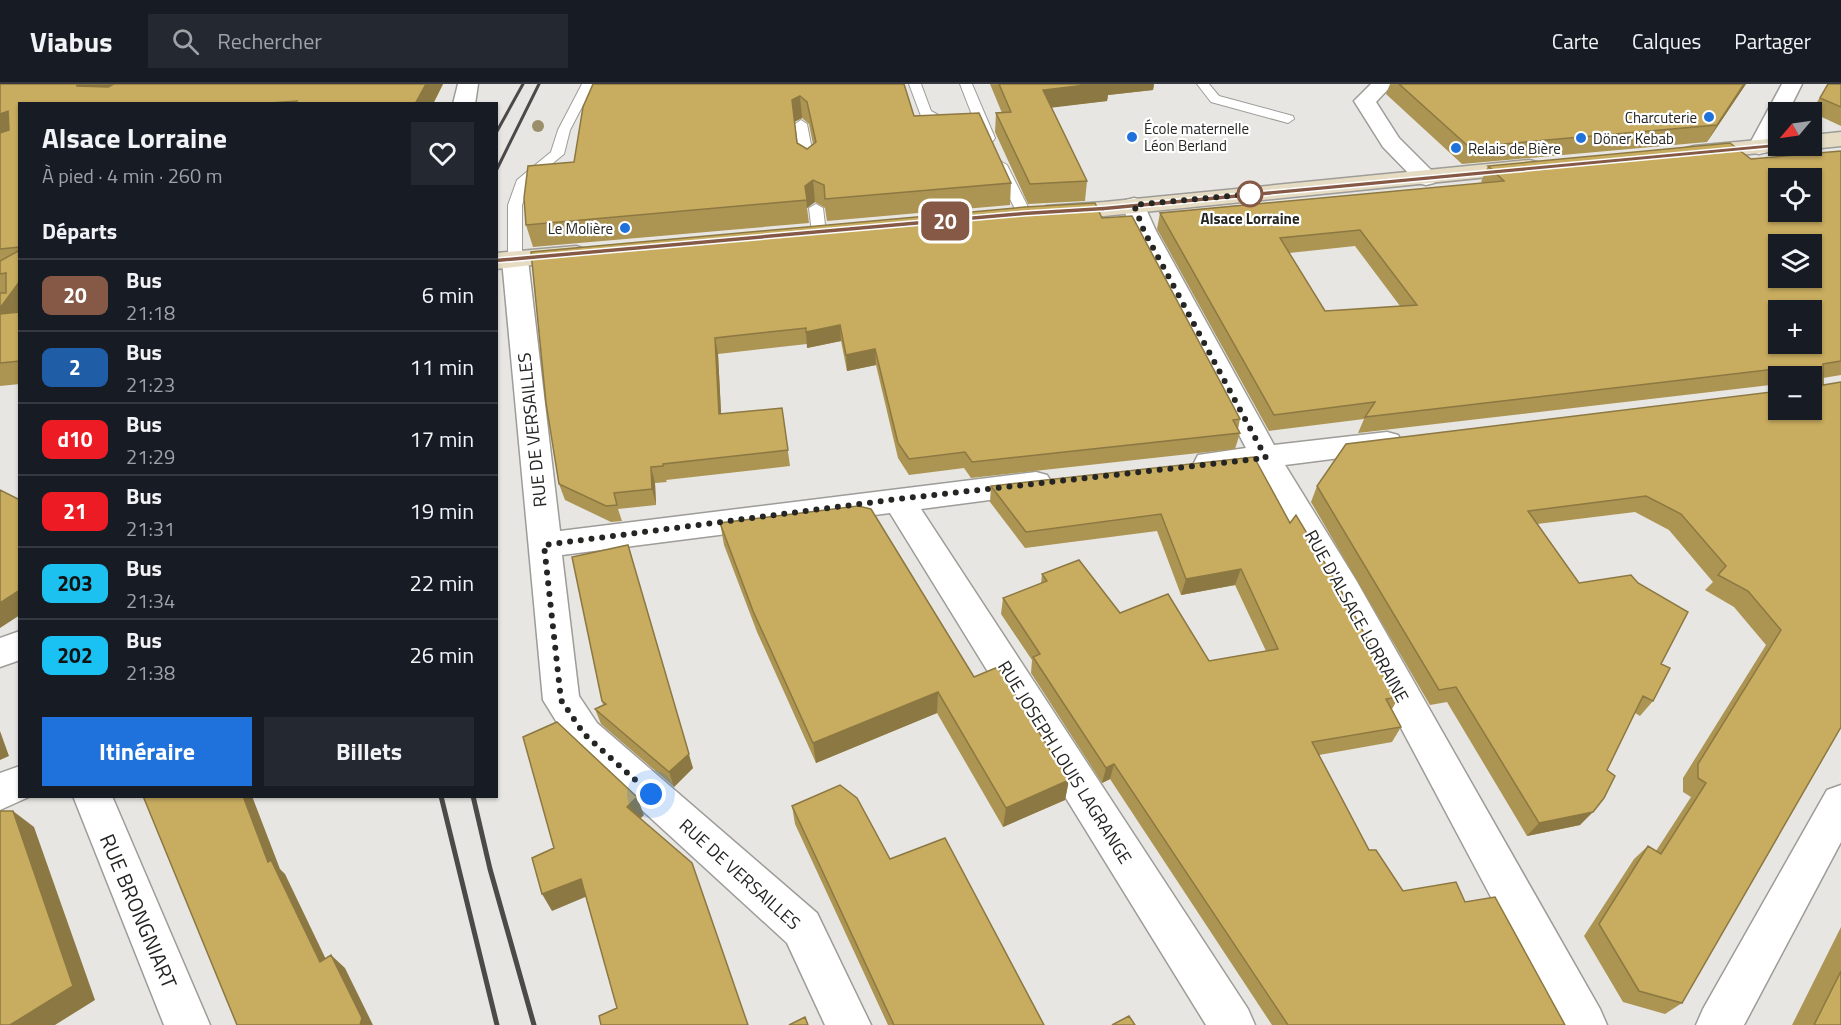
<!DOCTYPE html>
<html lang="fr">
<head>
<meta charset="utf-8">
<style>
  body { margin:0; font-family:"Titillium Web",sans-serif; background:#242831; color:#f1f3f6; height:100vh; display:flex; flex-direction:column; font-size:22px; white-space:nowrap }
  * { box-sizing:border-box; margin:0 }
  p { font-size:20px; color:#9ea1a6 }
  .icon { flex:none; width:33px; height:33px; fill:none; stroke:currentColor; stroke-width:2; stroke-linecap:round; stroke-linejoin:round }
  .map { position:relative; flex:1; overflow:hidden }
  .side { position:absolute; left:18px; top:18px; width:480px; height:696px; display:flex; flex-direction:column; background:#171b24; border-radius:0px; box-shadow:0 2px 4px #0004 }
  .side>* { flex:none }
  .badge { padding:0 12px; border-radius:9px; font-size:21px; line-height:39px }
  .needle { width:39px; rotate:241deg }
  .buttons { position:absolute; left:1768px; top:18px; display:grid; gap:12px }
  .buttons a { display:grid; place-items:center; width:54px; height:54px; border-radius:0px; background:#171b24; box-shadow:0 2px 4px #0004; font-size:30px }
  .you { position:absolute; width:30px; height:30px; margin:-15px; border:4px solid #fff; border-radius:50%; background:#1a73e8; box-shadow:0 0 0 9px #1a73e833 }
  .map>.badge { position:absolute; translate:-50% -50%; box-shadow:0 0 0 3px #fff }
  h2 { padding:0 24px; font-size:22px; line-height:54px }
  .round { display:grid; place-items:center; flex:none; width:63px; height:63px; border-radius:0px; background:#242831 }
  .head { display:flex; align-items:center; justify-content:space-between; height:102px; padding:0 24px }
  h1 { font-size:28px; font-weight:700; line-height:45px }
  .button { display:flex; gap:12px; margin-top:auto; padding:12px 24px }
  .button a { flex:1; height:69px; border-radius:0px; background:#1f72dc; color:#fff; font-size:24px; font-weight:700; line-height:69px; text-align:center }
  .button a+a { background:#242831; color:#f1f3f6 }
  ul { padding:0; list-style:none }
  li { display:flex; align-items:center; gap:18px; height:72px; padding:0 24px; border-top:2px solid #363941 }
  li div { flex:1 }
  li b { display:block; font-size:22px }
  li em { font-style:normal }
  li .badge { min-width:66px; font-weight:700; text-align:center }
  header { display:flex; align-items:center; gap:36px; box-sizing:border-box; height:84px; padding:0 30px; background:#171b24; border-bottom:2px solid #363941 }
  header strong { font-size:28px }
  nav { display:flex; gap:33px; margin-inline-start:auto; font-size:21px }
  .search { width:420px; height:54px; background:#242831; display:flex; align-items:center; gap:15px; box-sizing:border-box; padding:0 21px; border-radius:0px; color:#9ea1a6; font-size:22px }
  .map>svg:first-child { display:block }
</style>
</head>
<body>
<header>
<strong>Viabus</strong>
<div class="search"><svg class="icon" aria-label="search" viewBox="0 0 24 24"><circle cx="10" cy="10" r="6"/><path d="M15 15l6 6"/></svg>Rechercher</div>
<nav><a>Carte</a><a>Calques</a><a>Partager</a></nav>
</header>
<div class="map">
<svg width="1841" height="941" viewBox="0 0 1841 941">
  <rect width="100%" height="100%" fill="#e8e6e2"/>
  <g fill="none" stroke-linecap="round" stroke-linejoin="round">
    <defs>
      <path id="lane" d="M582,0H594L570,46L564,70L530,98L522,121V176L515,180L510,179L508,176V121L517,96L551,68L558,46Z
        M909,0H921L931,27L951,38L960,39L961,42L960,45H944L921,32Z
        M960,0H972L995,54L993,57L988,58L981,54Z
        M1197,0H1209L1219,12L1293,32L1294,35L1288,39L1211,18Z
        M801,36L807,40L815,81L808,85L801,81L795,40Z
        M1000,77L1007,81L1031,129L1029,132L1024,133L1017,129L993,81Z
        M816,120L823,124L826,149L819,153L812,149L809,124Z"/>
      <path id="street" d="M458,0H478L475,20H453Z
        M1371,0H1393L1376,18L1399,54L1434,89L1438,94L1434,99L1426,101L1418,99L1383,63L1354,17Z
        M1782,0H1802L1788,28H1779V46L1767,68L1759,70L1751,68L1748,63Z
        M1134,114L1142,116L1156,147L1274,361L1387,348L1398,351L1402,358L1398,365L1387,368L1285,381L1356,496L1600,925L1607,941H1559L1332,514L1257,384L1209,390L1198,387L1194,379L1198,371L1246,364L1132,147L1122,121L1126,116Z
        M515,168L524,171L528,176L560,447L1036,388L1047,391L1052,399L1047,407L1036,410L921,425L1248,925L1255,941H1206L890,429L562,471L579,612L597,639L817,829L871,941H825L787,859L571,661L543,616L502,176L506,171Z
        M20,547V576L0,583V554Z
        M20,682V712H31L0,726V689Z
        M1841,701V758L1744,941H1696L1703,925L1827,706Z
        M73,712H112L210,941H164Z"/>
      <path id="secondary" d="M1841,48V62L1812,65L1803,62H1812V51Z
        M1779,54V62H1790L1787,66L1694,76L1686,74L1683,69L1686,64L1694,62Z
        M1529,76L1537,78L1540,83L1537,88L1104,132L1055,134L1046,132L1043,127L1046,122L1104,118Z
        M576,162L585,165L589,170L585,175L496,185V169Z"/>
    </defs>
    <use href="#lane" stroke="#9e9c98" stroke-width="2"/>
    <use href="#street" stroke="#9e9c98" stroke-width="3"/>
    <use href="#secondary" stroke="#9e9c98" stroke-width="3"/>
    <use href="#lane" fill="#fff" fill-rule="evenodd"/>
    <use href="#street" fill="#fff" fill-rule="evenodd"/>
    <use href="#secondary" fill="#e5dcc3" fill-rule="evenodd"/>
    <path stroke="#4b4a48" stroke-width="3" d="M496,49L523,0
      M496,87L539,0"/>
    <path stroke="#4b4a48" stroke-width="5" d="M441,712L497,941
      M473,712L490,785L534,941"/>
  </g>
  <circle fill="#9a8f6a" cx="538" cy="42" r="6"/>
  <path fill="#ac9452" fill-rule="evenodd" d="M0,0H443L433,20H20V300L0,302Z
    M904,0L914,32L1011,99L1010,121L827,137L825,124L815,118L807,124L809,139L533,163L526,141L574,78L583,23ZM802,34L809,40L813,60L807,65L797,59L794,38Z
    M990,0H1154L1153,6L1108,11L1107,17L1051,23L1087,97L1085,117L1028,120L995,48L996,29H1002Z
    M1390,0H1746L1707,58L1462,80L1386,10Z
    M1828,0H1841V42L1811,28Z
    M1841,67V291L1823,294L1841,643L1682,919L1665,930L1623,918L1584,852L1634,775L1648,762L1656,767L1691,713L1683,708V694L1766,561L1734,523L1705,506L1713,498L1669,446L1635,428L1537,440L1579,499L1661,580L1653,617L1640,632L1635,629L1580,741L1527,752L1447,618L1430,621L1311,418L1317,402L1779,326L1812,292H1779V300L1358,349L1364,335L1269,347L1157,145L1160,129L1483,99L1481,98L1488,82L1751,75ZM1355,162L1400,222L1325,227L1289,169Z
    M1102,134L1240,335L1238,345L1240,349L1235,365L971,394L964,384L909,391L898,374L876,281L847,287L841,257L807,264V260L718,270L721,330L782,324L790,382L666,396L667,398L655,399L656,421L618,425L622,437L611,438L565,416L559,400L531,168Z
    M991,402L1290,439L1399,613L1392,625L1401,643L1392,658L1319,671L1369,766L1403,807L1465,818L1565,941H1272L1110,695L1102,699L1031,589L1032,576L1001,530L1003,514L1041,500L1042,490L1120,529L1209,577L1266,567L1235,501L1181,511L1157,447L1025,464L990,418Z
    M720,439L974,593L1069,696L1065,716L1003,743L937,629L816,679L757,548L724,461Z
    M602,617L693,684L674,703L601,640L595,625L603,621Z
    M792,722L890,775L1044,941H888L795,740Z
    M1841,843V941H1792Z"/>
  <path fill="#8c7842" d="M77,0H121L91,13L77,2Z
    M426,0H443L433,20H415Z
    M1094,0H1154L1153,6L1108,11L1107,17L1041,25L1043,6Z
    M1744,0H1746L1707,58L1717,41Z
    M800,12L802,34L794,38L792,16Z
    M8,27L20,44L0,55V30Z
    M813,96L815,118L807,124L805,102Z
    M20,197V240L0,236V224Z
    M840,241L841,257L807,264L806,248Z
    M715,254L718,270L722,346L719,330Z
    M875,265L876,281L847,287L846,271Z
    M651,383L655,399L656,421L652,405Z
    M628,461L693,684L674,703L669,688Z
    M1241,485L1235,501L1181,511L1186,495Z
    M20,506V531L0,544V519Z
    M938,608L937,629L816,679L813,659Z
    M0,647L9,672L0,676Z
    M1114,680L1110,695L1102,699L1106,684Z
    M1069,696L1065,716L1003,743L1006,724Z
    M243,712H252L280,785L285,790L333,890L320,878L268,778Z
    M637,713L644,731L634,741L627,723Z
    M13,727L34,743L95,916L55,941H10Z
    M1593,728L1580,741L1527,752L1539,739Z
    M581,795L590,811L552,827L542,810Z
    M331,871L345,884L373,941H360Z"/>
  <path fill="#c8ac5f" stroke="#8c7842" stroke-width="1.5" fill-rule="evenodd" d="M0,0H77V2L108,3L114,0H426L415,20H295L297,17L254,20H20V163L0,165V49L9,46L8,27L0,30Z
    M593,0H904L914,32L979,29L1011,99L825,115L824,101L813,96L805,102L807,116L526,141L524,114L528,82L574,78L583,23ZM800,12L807,18L816,58L807,65L797,59L792,16Z
    M999,0H1094L1043,6L1087,97L1030,100L996,29L1011,28Z
    M1399,0H1744L1717,41L1469,63Z
    M1828,0H1841V23L1820,14Z
    M1730,59L1751,75L1841,67V277L1823,280V301L1841,298V643L1682,919L1639,907L1599,840L1648,762L1661,770L1706,699L1698,694V680L1781,546L1748,507L1718,491L1726,482L1681,430L1646,412L1528,427L1579,499L1631,491L1638,499L1688,528L1661,580L1670,584L1653,617L1643,612L1607,686L1615,692L1604,714L1593,728L1539,739L1456,603L1439,606L1317,402L1346,360L1779,307V326H1812V292H1793V283L1365,333L1375,318L1274,331L1160,129L1504,97L1488,82ZM1779,94H1812V128H1779ZM1360,146L1417,221L1325,227L1280,154ZM1779,160H1812V194H1779ZM1779,226H1812V260H1779Z
    M1095,119L1102,134L1132,132L1240,335L1233,336L1240,349L972,378L965,368L909,375L898,359L875,265L846,271L840,241L806,248V244L715,254L719,330L782,324L788,366L663,380V382L651,383L652,405L614,409L617,421L606,422L559,400L546,319L531,168L1025,123Z
    M20,166V197L0,224V209H6V189L0,190V177Z
    M20,228V277L0,279V230Z
    M1254,373L1290,439L1296,431L1337,499L1399,613L1386,615L1401,643L1312,658L1369,766H1376L1403,807L1456,798L1465,818L1495,813L1565,941H1288L1114,680L1106,684L1033,573L1040,570L1003,514L1047,497L1042,490L1079,476L1120,529L1168,510L1209,577L1278,565L1241,485L1186,495L1161,430L1026,448L991,402Z
    M0,406L20,416V506L0,519Z
    M858,422L871,425L974,593L998,583L1069,696L1006,724L938,608L813,659L753,527L720,439Z
    M628,461L689,670L669,688L595,625L606,620L602,617L572,473Z
    M557,638L637,713L627,723L692,779L748,941H601L599,932L617,924L581,795L542,810L532,774L554,764L523,653Z
    M840,701L857,714L890,775L945,754L1044,941H894L792,722Z
    M143,712H243L268,778L271,776L320,878L331,871L362,934L360,941H237Z
    M0,727H13L73,902L10,941H0Z
    M1841,887V941H1814Z
    M1129,932L1135,941H1112Z
    M805,933L808,941H789Z"/>
  <path fill="#855946" stroke="#fff" stroke-width="1.5" d="M1779,59L1783,61L1782,63L1104,127L1024,132L496,179L492,177L496,174L1024,127L1104,122Z"/>
  <g fill="none" stroke-linecap="round" stroke-linejoin="round">
    <path stroke="#252523" stroke-width="6" stroke-dasharray="0 10.8" d="M651,710L584,650L561,616L544,461L898,415L1266,374L1144,147L1134,121L1250,110"/>
  </g>
  <g fill="#1f72dc" stroke="#fff" stroke-width="2">
    <circle cx="1709" cy="33" r="6"/>
    <circle cx="1132" cy="53" r="6"/>
    <circle cx="1581" cy="54" r="6"/>
    <circle cx="1456" cy="64" r="6"/>
    <circle cx="625" cy="144" r="6"/>
  </g>
  <circle fill="#fff" stroke="#855946" stroke-width="3" cx="1250" cy="110" r="12"/>
  <g text-anchor="middle" dominant-baseline="central" stroke-width="4.5" stroke-linejoin="round" paint-order="stroke">
    <g font-size="15" fill="#252523" stroke="#fff" text-anchor="start">
      <text x="1697" y="33" text-anchor="end">Charcuterie</text>
      <text x="1144" y="44">École maternelle<tspan x="1144" dy="17">Léon Berland</tspan></text>
      <text x="1593" y="54">Döner Kebab</text>
      <text x="1468" y="64">Relais de Bière</text>
      <text x="613" y="144" text-anchor="end">Le Molière</text>
    </g>
    <g font-size="15" font-weight="bold" fill="#252523" stroke="#fff">
      <text x="1250" y="134">Alsace Lorraine</text>
    </g>
    <g font-size="18" fill="#252523" stroke="#fff">
      <text transform="translate(532 346) rotate(-96)">RUE DE VERSAILLES</text>
      <text transform="translate(1357 532) rotate(61)">RUE D'ALSACE LORRAINE</text>
      <text transform="translate(1065 678) rotate(58)">RUE JOSEPH LOUIS LAGRANGE</text>
      <text transform="translate(740 790) rotate(42)">RUE DE VERSAILLES</text>
    </g>
    <g font-size="21" fill="#252523" stroke="#fff">
      <text transform="translate(139 827) rotate(67)">RUE BRONGNIART</text>
    </g>
  </g>
</svg>
<div class="buttons">
<a><svg class="needle" viewBox="-14 -14 28 28"><path d="M0-13l5 13h-10z" fill="#e53935"/><path d="M0 13l5-13h-10z" fill="#9ea1a6"/></svg></a>
<a><svg class="icon" aria-label="locate" viewBox="0 0 24 24"><circle cx="12" cy="12" r="6"/><path d="M12 2v4M12 18v4M2 12h4M18 12h4"/></svg></a>
<a><svg class="icon" aria-label="layers" viewBox="0 0 24 24"><path d="M12 4l9 5-9 5-9-5zM3 14l9 5 9-5"/></svg></a>
<a>+</a>
<a>−</a>
</div>
<div class="you" style="left:651px;top:710px"></div>
<b class="badge" style="left:945px;top:137px;background:#855946;color:#fff">20</b>
<section class="side">
<div class="head"><div><h1>Alsace Lorraine</h1><p>À pied · 4 min · 260 m</p></div><a class="round"><svg class="icon" aria-label="heart" viewBox="0 0 24 24"><path d="M12 20l-8-8c-3-5 5-10 8-4 3-6 11-1 8 4z"/></svg></a></div>
<h2>Départs</h2>
<ul>
<li><span class="badge" style="background:#855946;color:#fff">20</span><div><b>Bus</b><p>21:18</p></div><em>6 min</em></li>
<li><span class="badge" style="background:#1f5da6;color:#fff">2</span><div><b>Bus</b><p>21:23</p></div><em>11 min</em></li>
<li><span class="badge" style="background:#ed1c24;color:#fff">d10</span><div><b>Bus</b><p>21:29</p></div><em>17 min</em></li>
<li><span class="badge" style="background:#ed1c24;color:#fff">21</span><div><b>Bus</b><p>21:31</p></div><em>19 min</em></li>
<li><span class="badge" style="background:#1dc1f0;color:#111">203</span><div><b>Bus</b><p>21:34</p></div><em>22 min</em></li>
<li><span class="badge" style="background:#1ac1f3;color:#111">202</span><div><b>Bus</b><p>21:38</p></div><em>26 min</em></li>
</ul>
<div class="button"><a>Itinéraire</a><a>Billets</a></div>
</section>
</div>
</body>
</html>
